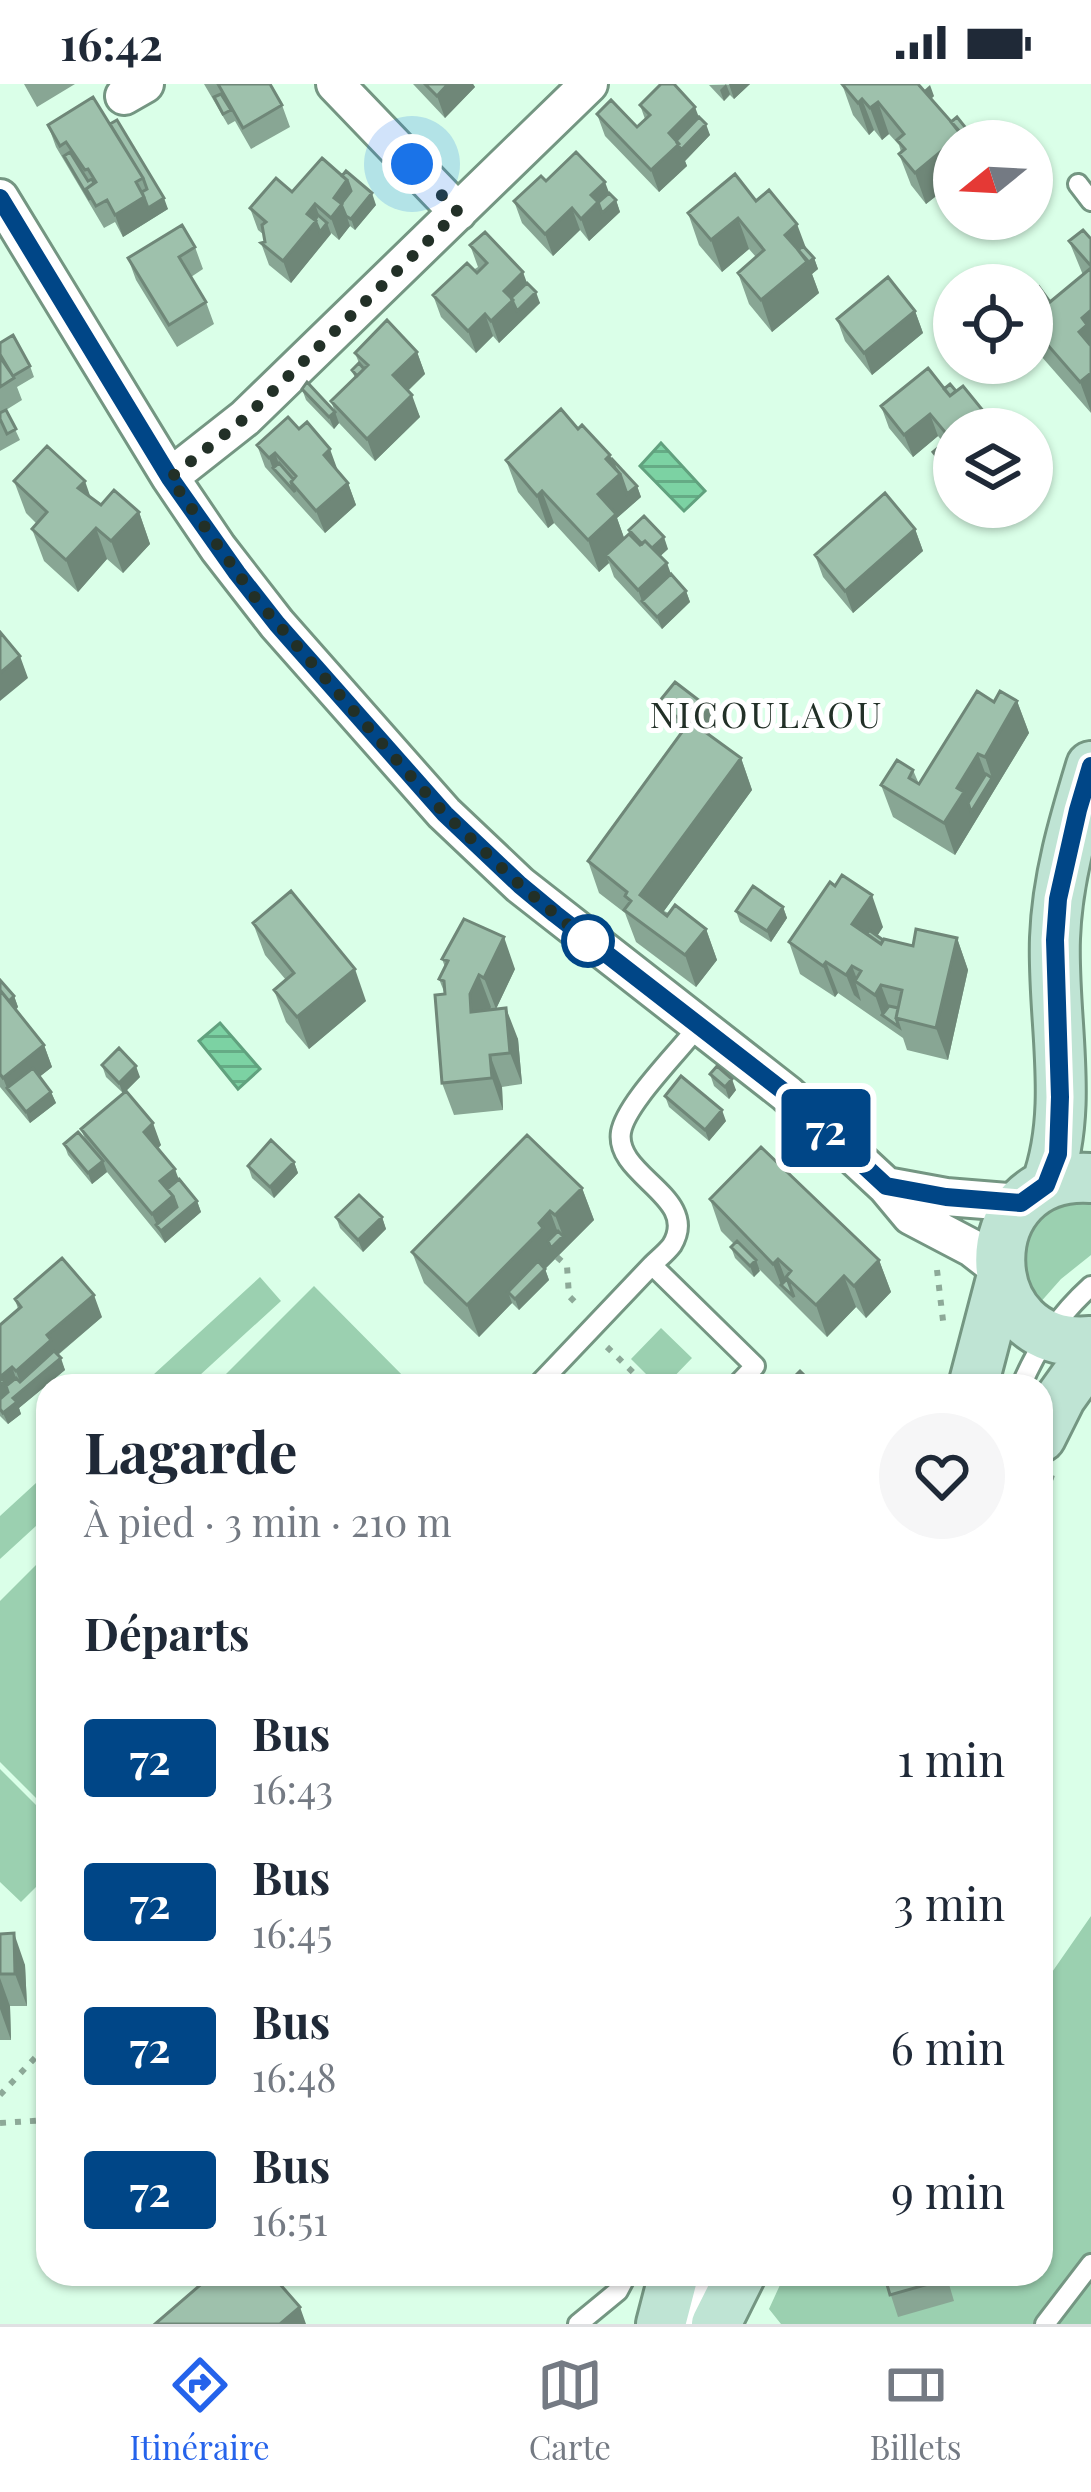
<!DOCTYPE html>
<html lang="fr">
<head>
<meta charset="utf-8">
<style>
  body { margin:0; font-family:"Playfair Display",serif; background:#f6f6f7; color:#1f2937; height:100vh; display:flex; flex-direction:column; font-size:45px; white-space:nowrap }
  * { box-sizing:border-box; margin:0 }
  p { font-size:39px; color:#747a83 }
  .icon { flex:none; width:66px; height:66px; fill:none; stroke:currentColor; stroke-width:2; stroke-linecap:round; stroke-linejoin:round }
  .map { position:relative; flex:1; overflow:hidden }
  .side { position:absolute; left:36px; top:1290px; width:1017px; height:912px; display:flex; flex-direction:column; background:#fff; border-radius:36px; box-shadow:0 3px 9px #0004 }
  .side>* { flex:none }
  .badge { padding:0 24px; border-radius:9px; font-size:42px; line-height:78px }
  .needle { width:78px; rotate:252deg }
  .buttons { position:absolute; left:933px; top:36px; display:grid; gap:24px }
  .buttons a { display:grid; place-items:center; width:120px; height:120px; border-radius:50%; background:#fff; box-shadow:0 3px 9px #0004; font-size:60px }
  .you { position:absolute; width:60px; height:60px; margin:-30px; border:9px solid #fff; border-radius:50%; background:#1a73e8; box-shadow:0 0 0 18px #1a73e833 }
  .map>.badge { position:absolute; translate:-50% -50%; box-shadow:0 0 0 6px #fff }
  h2 { padding:0 48px; font-size:45px; line-height:108px }
  .round { display:grid; place-items:center; flex:none; width:126px; height:126px; border-radius:63px; background:#f6f6f7 }
  .headline { display:flex; align-items:center; justify-content:space-between; height:204px; padding:0 48px }
  h1 { font-size:57px; font-weight:700; line-height:90px }
  ul { padding:0; list-style:none }
  li { display:flex; align-items:center; gap:36px; height:144px; padding:0 48px }
  li div { flex:1 }
  li b { display:block; font-size:45px }
  li em { font-style:normal }
  li .badge { min-width:132px; font-weight:700; text-align:center }
  .status { display:flex; justify-content:space-between; align-items:center; height:84px; padding:0 60px; background:#fff; direction:ltr }
  .status svg { height:33px; fill:currentColor }
  .dock { display:flex; justify-content:space-around; align-items:center; height:168px; border-top:3px solid #e0e1e3; background:#fff; font-size:33px; color:#747a83 }
  .dock a { display:grid; justify-items:center; gap:6px }
  .dock .active { color:#2563eb }
  .map>svg:first-child { display:block }
</style>
</head>
<body>
<div class="status"><b>16:42</b><svg viewBox="0 0 49 12"><path d="M0 12V9h3v3zM5 12V6h3v6zM10 12V3h3v9zM15 12V0h3v12zM26 1h20v11H26zM47 4h2v5h-2z"/></svg></div>
<div class="map">
<svg width="1091" height="2240" viewBox="0 0 1091 2240">
  <defs>
    <pattern id="water-rules" width="6" height="5" patternUnits="userSpaceOnUse" patternTransform="scale(3)"><rect width="6" height="5" fill="#7cd2a3"/><path d="M0 2.5h6" fill="none" stroke="#65ab85"/></pattern>
  </defs>
  <rect width="100%" height="100%" fill="#daffe8"/>
  <path fill="#9bd0b0" d="M1091,1113V1171L1061,1195L1038,1221L1017,1182L1040,1125Z
    M260,1193L281,1217L188,1302H141Z
    M314,1202L413,1302H214Z
    M661,1244L692,1274L665,1302H658L631,1275Z
    M48,1388V1431L0,1475V1432Z
    M48,1469V1726L0,1678V1517Z
    M0,1685L48,1733V1791L21,1818L0,1798Z
    M1091,1832V2240H781L769,2225L785,2190H1041V1904Z"/>
  <path fill="url(#water-rules)" stroke="#61a17e" stroke-width="3" d="M661,359L705,407L684,427L640,382Z
    M220,939L260,985L238,1005L199,957Z"/>
  <g fill="none" stroke-linecap="round" stroke-linejoin="round">
    <defs>
      <path id="lane" d="M1078,100L1091,117
        M652,1181C658,1175 667,1168 672,1161C701,1113 614,1092 621,1048C626,1019 680,967 699,941
        M537,1302L652,1181L755,1282L736,1302
        M1021,1302C1038,1262 1059,1231 1091,1202
        M578,2240L618,2207L627,2190
        M688,2240L706,2190
        M1045,2240L1091,2180"/>
      <path id="street" d="M335,0L458,128
        M124,12L145,0
        M0,114L170,393L218,464L277,540L444,729L520,801L787,1010L886,1102L911,1132L972,1164L999,1185
        M170,393L245,334L589,0
        M886,1102L946,1113L1021,1119"/>
      <path id="secondary" d="M1091,1094C968,1086 972,1268 1091,1257
        M1046,1101C1075,1023 1052,935 1055,854C1057,795 1074,738 1091,682
        M973,1302L1001,1195
        M1041,1353L1061,1313L1091,1271
        M661,2240L674,2190
        M716,2240L741,2190"/>
    </defs>
    <use href="#lane" stroke="#749682" stroke-width="24"/>
    <use href="#street" stroke="#749682" stroke-width="42"/>
    <use href="#secondary" stroke="#749682" stroke-width="54"/>
    <path stroke="#8da998" stroke-width="6" stroke-dasharray="6 9" stroke-linecap="butt" d="M557,1173L567,1182L569,1212L580,1223
      M937,1186L944,1245
      M607,1263L647,1302
      M1041,1424L1052,1391
      M0,2011L48,1960
      M0,2039L48,2036"/>
    <use href="#lane" stroke="#fff" stroke-width="18"/>
    <use href="#street" stroke="#fff" stroke-width="36"/>
    <use href="#secondary" stroke="#bfe4d4" stroke-width="48"/>
  </g>
  <path fill="#88a694" d="M24,0H75L37,23Z
    M204,0H270L282,21L290,43L251,65L235,37L228,41Z
    M413,0H473L475,3L445,34Z
    M750,0L734,15L730,11L724,17L709,1Z
    M842,0L934,12L931,15L951,38L969,48L972,57H954V98L926,120L911,101L899,70L901,68L899,61L889,50L882,56L874,46L869,51L853,31Z
    M640,21L699,33L710,51L685,77L687,82L659,108L605,52L597,30L637,43L645,35Z
    M110,40L168,125L123,153L115,138L104,144L56,63L48,41Z
    M546,97L609,109L616,116L620,128L589,157L580,146L553,172L522,139L514,117Z
    M292,108L376,121L355,146L350,142L339,156L331,149L291,199L269,181L261,159L265,158L264,151L258,146L250,124Z
    M756,117L814,174L818,185L812,190L819,209L772,248L749,220L738,189L756,173L749,165L722,188L699,161L688,129Z
    M1091,155V329L1041,272L1028,283L1025,279H1032V209L1050,218L1083,191L1069,157Z
    M470,161L527,199L540,219L499,259L493,252L476,269L441,233L433,211L478,183Z
    M195,163L203,185L191,193L206,218L214,240L177,263L136,196L128,174Z
    M915,227L923,249L872,291L845,257L837,235Z
    M0,259L30,282L34,293L17,303L22,316L6,326L20,356L0,367Z
    M417,268L425,290L408,307L420,333L375,377L339,339L334,345L306,316L302,305L335,328L331,317L355,294L352,286L359,279L355,269Z
    M944,305L956,307L989,334L993,345H954V406L941,390L933,368L944,359L938,352L913,373L889,344L881,322Z
    M578,345L611,374L637,402L641,413L617,434L624,454L632,453L629,446L668,465L660,472L671,490L686,507L690,518L662,545L614,493L609,479L599,488L554,439L548,444L518,408L506,376Z
    M257,361L338,387L348,399L356,421L325,449L265,383Z
    M14,397L90,413L101,421L139,428L150,460L123,489L107,475L78,508L44,477L32,445L37,440L26,429Z
    M915,445L923,467L853,529L823,493L815,471Z
    M1017,617L1029,649L955,771L893,733L881,701L913,686L919,700L994,618Z
    M658,619L709,624L713,635L704,647L741,674L752,706L664,827L706,845L717,876L696,903L636,858L625,829L599,809L588,777L684,646L662,631Z
    M783,823L787,834L771,858L740,838L736,827Z
    M253,839L366,917L309,965L286,938L274,906L286,896L265,871Z
    M883,843L877,852L883,856L913,862L957,854L968,886L948,976L907,966L903,954L838,909L835,913L800,890L789,858Z
    M442,875L515,885L496,925L518,955L522,1000L502,1003L503,1026L454,1031L442,999L445,910L439,895L445,883Z
    M0,896L14,912L18,923L16,926L44,961L52,983L39,993L51,1008L56,1019L30,1039L0,1003Z
    M102,981L140,993L126,1007L161,1061L158,1064L179,1095L197,1117L201,1128L165,1159L107,1088L92,1100L68,1071L64,1060L85,1055L81,1045L123,1009L106,993Z
    M710,990L736,1006L729,1015L714,1002Z
    M665,1012L726,1037L709,1057L669,1023Z
    M294,1078L298,1089L274,1114L252,1094L248,1082Z
    M582,1104L594,1136L545,1185L549,1196L519,1226L512,1219L479,1253L424,1199L412,1168Z
    M710,1115L879,1176L891,1208L866,1234L856,1223L827,1253L759,1185L754,1193L735,1174L731,1163L734,1160L721,1147Z
    M336,1133H382L386,1145L363,1168L340,1144Z
    M15,1215L102,1233L58,1271L65,1286L19,1324L21,1330L8,1340L0,1332V1241L18,1225Z
    M0,1850L25,1881L27,1922H10L11,1956H0Z
    M866,2190H946L954,2217L898,2233L885,2193L869,2198Z"/>
  <path fill="#6f8778" d="M448,0H473L475,3L445,34L437,12Z
    M726,0L730,10L724,17L720,6Z
    M729,0H750L734,15Z
    M930,1L934,12L924,21L920,10Z
    M862,15L874,46L869,51L858,19Z
    M878,18L889,50L882,56L870,24Z
    M695,23L703,44L706,40L710,51L685,77L687,82L659,108L651,86L669,49Z
    M969,48L972,57H954V98L926,120L915,89L962,50Z
    M347,96L355,118L346,130L350,142L339,156L331,134L334,114Z
    M605,98L613,119L616,116L620,128L589,157L581,135L591,111Z
    M372,109L376,121L355,146L351,135Z
    M144,113L164,114L168,125L123,153L115,131Z
    M315,120L323,142L327,139L331,150L291,199L283,177L307,130Z
    M572,124L580,146L553,172L545,150Z
    M738,134L749,165L722,188L711,156Z
    M797,140L809,172L800,180L785,151Z
    M814,174L818,185L812,190L819,209L772,248L761,216Z
    M523,188L531,210L536,208L540,219L499,259L491,237L504,207Z
    M1091,226V274L1079,248L1082,234Z
    M915,227L923,249L872,291L864,269Z
    M485,230L493,252L476,269L468,247Z
    M1032,246L1041,272L1028,283L1026,279H1032Z
    M417,268L425,290L401,313L393,291Z
    M1091,289V328L1080,298Z
    M412,311L420,333L375,377L367,355Z
    M335,328L339,339L334,345L329,333Z
    M930,330L938,352L913,373L904,351Z
    M330,365L338,387L324,371Z
    M275,369L283,391L273,385L269,374Z
    M610,371L618,392L620,390L637,402L641,413L617,434L627,462L606,471L609,479L599,488L588,456L606,375Z
    M85,397L96,429L78,404Z
    M348,399L356,421L325,449L316,427Z
    M542,407L554,439L548,444L537,412Z
    M139,428L150,460L123,489L111,457Z
    M96,444L107,475L78,508L66,476Z
    M915,445L923,467L853,529L845,507Z
    M664,453L668,465L653,479L649,467Z
    M667,479L675,501L642,517L638,506Z
    M686,507L690,518L662,545L657,533Z
    M20,572L28,594L0,617V589Z
    M1017,617L1029,649L955,771L944,739L957,704L978,670L989,699L992,694L985,673Z
    M709,624L713,635L697,656L693,645Z
    M741,674L752,706L656,838L640,811Z
    M872,811L883,843L868,866L852,840Z
    M783,823L787,834L771,858L767,847Z
    M706,845L717,876L696,903L685,871Z
    M504,853L515,885L496,925L484,894Z
    M957,854L968,886L948,976L936,944Z
    M826,878L838,909L835,913L823,882Z
    M852,882L859,900L855,897L861,917L854,911L846,891Z
    M355,885L366,917L309,965L297,933Z
    M479,891L491,923L482,941L471,928L470,910Z
    M881,901L893,933L882,931L875,911Z
    M14,912L18,923L10,931L5,919Z
    M506,924L518,955L522,1000L510,969Z
    M44,961L52,983L14,1013L7,1004L3,994Z
    M490,971L502,1003L503,1026L492,994Z
    M136,982L140,993L123,1010L119,999Z
    M732,995L736,1006L729,1015L725,1003Z
    M51,1008L56,1019L30,1039L26,1028Z
    M722,1026L726,1037L709,1057L705,1046Z
    M153,1039L161,1061L152,1070L144,1048Z
    M103,1077L107,1088L92,1100L88,1089Z
    M294,1078L298,1089L274,1114L270,1103Z
    M175,1085L183,1107L197,1117L201,1128L165,1159L152,1130L160,1097Z
    M582,1104L594,1136L545,1185L549,1196L519,1226L515,1215L508,1208L512,1219L479,1253L467,1221L550,1127L560,1154L563,1152L555,1131Z
    M382,1133L386,1145L363,1168L358,1156Z
    M778,1175L790,1207L781,1201L773,1180Z
    M756,1176L760,1187L754,1193L750,1182Z
    M879,1176L891,1208L866,1234L854,1202Z
    M844,1192L856,1223L827,1253L816,1221Z
    M94,1211L102,1233L56,1272L61,1274L65,1286L19,1324L21,1330L8,1340L3,1329L13,1314L23,1306L16,1287L47,1251Z
    M12,1283L20,1305L0,1325V1293Z
    M14,1849L25,1881L27,1922L15,1890Z
    M0,1894L10,1922L11,1956L0,1925Z
    M372,2190H390L376,2202Z
    M578,2190H592L581,2200Z
    M300,2223L306,2240H280Z"/>
  <path fill="#9ec1ac" stroke="#6f8778" stroke-width="3" d="M218,0H270L282,21L243,44Z
    M425,0H448L437,12Z
    M661,0H674L695,23L669,49L679,60L651,86L597,30L611,16L637,43L650,31L640,21Z
    M842,0H918L962,50L915,89L899,70L905,65L897,56L904,50L878,18L870,24L862,15L858,19Z
    M221,10L231,26L223,30L214,13Z
    M93,13L143,94L136,98L144,113L115,131L107,116L96,122L86,105L96,98L88,85L85,86L66,58L60,62L48,41Z
    M699,33L706,40L681,66L676,57Z
    M957,33L969,48L963,53L951,38Z
    M117,36L164,114L148,124L142,108L147,105L143,94L110,40Z
    M70,68L88,97L92,95L94,99L86,105L90,116L64,72Z
    M576,68L605,98L591,111L598,118L581,135L572,124L545,150L514,117L541,92L546,97Z
    M322,74L347,96L334,114L342,120L331,134L315,120L307,130L316,137L283,177L261,159L265,158L262,141L266,138L250,124L276,94L292,108Z
    M346,87L372,109L351,135L346,132L341,120L351,107L347,96L342,92Z
    M735,90L756,117L769,106L797,140L785,151L808,177L761,216L738,189L764,166L738,134L711,156L688,129Z
    M609,109L616,116L602,129L598,118L595,121Z
    M318,131L327,139L320,148L315,136Z
    M182,141L195,163L179,173L206,218L169,241L128,174Z
    M1083,146L1091,155V182L1069,157Z
    M485,148L523,188L504,207L513,216L491,237L485,230L468,247L433,211L467,179L477,189L487,179L470,161Z
    M803,162L814,174L808,179L798,166Z
    M1091,184V226L1082,234L1087,241L1079,248L1091,262V289L1080,298L1032,243V209L1039,203L1050,218Z
    M998,187L1002,193L992,201H982Z
    M1008,188L1019,201H992Z
    M888,193L915,227L864,269L837,235Z
    M527,199L536,208L517,227L511,214Z
    M387,236L417,268L393,291L412,311L367,355L331,317L368,281L355,269Z
    M13,251L30,282L13,292L0,273V259Z
    M1,272L14,294L0,303V273Z
    M359,279L364,285L357,292L352,286Z
    M928,284L950,312L963,302L989,334L986,338L992,345H954V384L949,388L933,368L950,354L930,330L904,351L881,322Z
    M307,298L335,328L329,333L302,305Z
    M950,300L956,307L950,312L944,305Z
    M561,325L578,345L582,341L610,371L606,375L620,390L598,410L616,430L588,456L542,407L537,412L506,376Z
    M6,326L16,345L7,350L0,335V329Z
    M288,333L299,345L307,338L330,365L324,371L348,399L316,427L291,398L296,392L275,369L269,374L257,361Z
    M47,362L85,397L78,404L101,421L114,406L139,428L111,457L96,444L66,476L32,445L47,428L14,397Z
    M611,374L637,402L627,410L620,390L615,384Z
    M279,379L293,395L291,398L295,408L273,384Z
    M885,409L915,445L845,507L815,471Z
    M644,432L664,453L652,464L645,457L642,460L629,446Z
    M629,450L640,461L645,457L667,479L638,506L606,471Z
    M671,490L686,507L657,533L642,517Z
    M0,548L20,572L0,589Z
    M675,598L709,624L696,641L690,637L688,641L658,619Z
    M977,607L994,618L1000,607L1017,617L985,673L978,670L957,704L964,708L944,739L881,701L897,676L913,686L909,694L919,700Z
    M690,637L741,674L640,811L667,832L675,821L706,845L685,871L624,826L631,817L625,812L627,808L588,777Z
    M986,690L992,694L971,728L968,719Z
    M842,791L872,811L852,840L881,860L884,855L913,862L916,845L957,854L936,944L896,934L902,906L881,901L875,911L855,897L861,887L852,882L846,891L826,878L823,882L789,858L830,798L835,802Z
    M753,802L783,823L767,847L736,827Z
    M291,807L355,885L297,933L274,906L294,889L253,839Z
    M464,835L504,853L484,894L479,891L470,910L471,928L506,924L510,969L490,971L492,994L442,999L435,911L445,910L444,897L439,895L448,877L442,875Z
    M869,846L883,856L881,860L867,850Z
    M0,896L14,912L9,917L0,906Z
    M0,906L44,961L3,994L0,990Z
    M889,922L898,924L896,934L899,943L882,931Z
    M119,964L136,982L119,999L102,981Z
    M717,982L732,995L725,1003L710,990Z
    M33,984L51,1008L26,1028L7,1004Z
    M681,992L722,1026L705,1046L665,1012Z
    M126,1007L153,1039L144,1048L175,1085L160,1097L173,1112L152,1130L81,1045Z
    M78,1048L103,1077L88,1089L64,1060Z
    M527,1051L582,1104L555,1131L550,1127L539,1139L543,1144L467,1221L412,1168Z
    M271,1056L294,1078L270,1103L248,1082Z
    M761,1063L879,1176L854,1202L844,1192L816,1221L786,1193L791,1187L778,1175L773,1180L710,1115Z
    M179,1095L197,1117L161,1147L156,1141L177,1123L173,1112L167,1105Z
    M359,1111L382,1133L358,1156L336,1133Z
    M558,1147L563,1152L551,1164L548,1157Z
    M737,1157L756,1176L750,1182L731,1163Z
    M62,1174L94,1211L47,1251L51,1256L16,1287L12,1283L0,1293L4,1297L0,1301V1241L21,1223L15,1215Z
    M538,1177L545,1185L515,1215L508,1208Z
    M786,1196L788,1197L794,1213L781,1201Z
    M54,1267L61,1274L13,1314L17,1318L3,1329L0,1325V1315L8,1308L6,1302L16,1294L20,1298Z
    M800,1287L815,1302H785Z
    M14,1849L15,1890H0V1850Z
    M213,2190H271L300,2223L280,2240H155Z
    M884,2190H944L946,2195L890,2211Z"/>
  <g fill="none" stroke-linecap="round" stroke-linejoin="round">
    <defs>
      <path id="line" d="M0,114L170,394L237,489L277,540L445,730L520,801L555,830L787,1010L886,1102L946,1113L1021,1119L1046,1101L1058,1070L1060,1013L1055,856L1058,815L1078,726L1091,682"/>
    </defs>
    <use href="#line" stroke="#fff" stroke-width="27"/>
    <use href="#line" stroke="#004687" stroke-width="18"/>
    <path stroke="#223027" stroke-width="12" stroke-dasharray="0 21.6" d="M412,80L458,128L245,334L170,394L256,515L415,697L445,730L520,801L588,857"/>
  </g>
  <circle fill="#fff" stroke="#004687" stroke-width="6" cx="588" cy="857" r="24"/>
  <g text-anchor="middle" dominant-baseline="central" stroke-width="10" stroke-linejoin="round" paint-order="stroke">
    <g font-size="36" letter-spacing="3" fill="#223027" stroke="#fff">
      <text x="767" y="629">NICOULAOU</text>
    </g>
  </g>
</svg>
<div class="buttons">
<a><svg class="needle" viewBox="-14 -14 28 28"><path d="M0-13l5 13h-10z" fill="#e53935"/><path d="M0 13l5-13h-10z" fill="#747a83"/></svg></a>
<a><svg class="icon" aria-label="locate" viewBox="0 0 24 24"><circle cx="12" cy="12" r="6"/><path d="M12 2v4M12 18v4M2 12h4M18 12h4"/></svg></a>
<a><svg class="icon" aria-label="layers" viewBox="0 0 24 24"><path d="M12 4l9 5-9 5-9-5zM3 14l9 5 9-5"/></svg></a>
</div>
<div class="you" style="left:412px;top:80px"></div>
<b class="badge" style="left:826px;top:1044px;background:#004687;color:#fff">72</b>
<section class="side">
<div class="headline"><div><h1>Lagarde</h1><p>À pied · 3 min · 210 m</p></div><a class="round"><svg class="icon" aria-label="heart" viewBox="0 0 24 24"><path d="M12 20l-8-8c-3-5 5-10 8-4 3-6 11-1 8 4z"/></svg></a></div>
<h2>Départs</h2>
<ul>
<li><span class="badge" style="background:#004687;color:#fff">72</span><div><b>Bus</b><p>16:43</p></div><em>1 min</em></li>
<li><span class="badge" style="background:#004687;color:#fff">72</span><div><b>Bus</b><p>16:45</p></div><em>3 min</em></li>
<li><span class="badge" style="background:#004687;color:#fff">72</span><div><b>Bus</b><p>16:48</p></div><em>6 min</em></li>
<li><span class="badge" style="background:#004687;color:#fff">72</span><div><b>Bus</b><p>16:51</p></div><em>9 min</em></li>
</ul>
</section>
</div>
<nav class="dock">
<a class="active"><svg class="icon" aria-label="directions" viewBox="0 0 24 24"><path d="M12 3l9 9-9 9-9-9zM9 14v-3h6M13 9l2 2-2 2"/></svg>Itinéraire</a>
<a><svg class="icon" aria-label="map" viewBox="0 0 24 24"><path d="M3 6l6-2 6 2 6-2v14l-6 2-6-2-6 2zM9 4v14M15 6v14"/></svg>Carte</a>
<a><svg class="icon" aria-label="tickets" viewBox="0 0 24 24"><path d="M3 7h18v10H3zM15 7v10"/></svg>Billets</a>
</nav>
</body>
</html>
